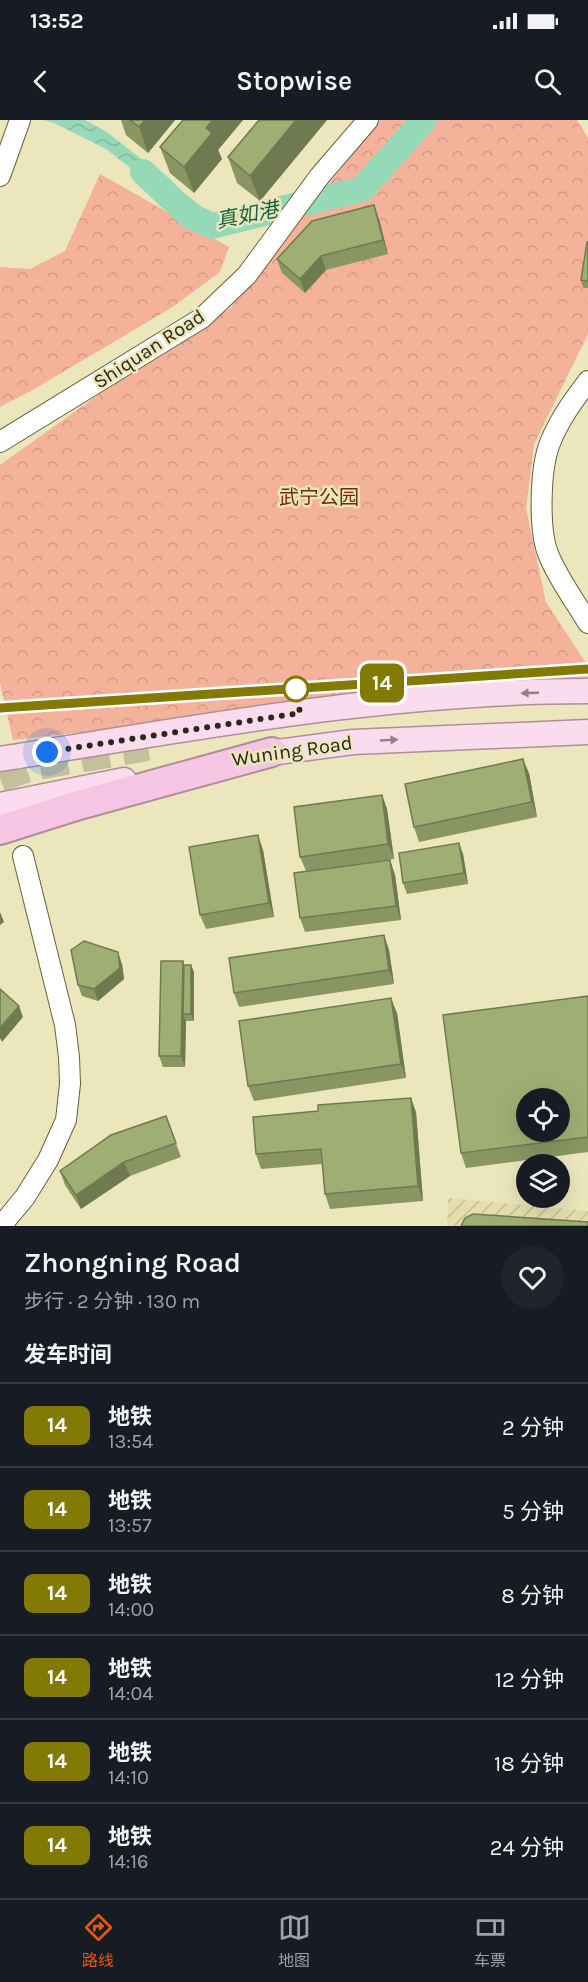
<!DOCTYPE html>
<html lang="zh">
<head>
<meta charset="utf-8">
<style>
  body { margin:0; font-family:Karla,"Noto Sans SC",sans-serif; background:#20242c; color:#f1f3f6; height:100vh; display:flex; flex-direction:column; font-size:22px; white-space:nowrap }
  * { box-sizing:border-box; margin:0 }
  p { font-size:20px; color:#9ea1a6 }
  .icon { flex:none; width:33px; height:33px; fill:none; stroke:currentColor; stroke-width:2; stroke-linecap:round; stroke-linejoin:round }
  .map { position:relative; height:1106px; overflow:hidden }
  .details { display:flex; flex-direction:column; background:#171b24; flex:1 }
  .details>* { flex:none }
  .badge { padding:0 12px; border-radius:9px; font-size:21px; line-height:39px }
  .buttons { position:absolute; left:516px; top:968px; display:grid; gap:12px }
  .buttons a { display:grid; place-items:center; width:54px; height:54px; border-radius:50%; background:#171b24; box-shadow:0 6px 24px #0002; font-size:30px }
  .you { position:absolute; width:30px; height:30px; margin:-15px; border:4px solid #fff; border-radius:50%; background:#1a73e8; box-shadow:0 0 0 9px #1a73e833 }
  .map>.badge { position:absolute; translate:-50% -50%; box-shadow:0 0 0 3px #fff }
  h2 { padding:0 24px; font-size:22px; line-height:54px }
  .round { display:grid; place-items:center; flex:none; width:63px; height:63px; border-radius:32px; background:#20242c }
  .headline { display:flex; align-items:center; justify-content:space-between; height:102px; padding:0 24px }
  h1 { font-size:28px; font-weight:600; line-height:45px }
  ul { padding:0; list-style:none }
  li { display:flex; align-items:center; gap:18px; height:84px; padding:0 24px; border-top:2px solid #363941 }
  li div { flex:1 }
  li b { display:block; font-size:22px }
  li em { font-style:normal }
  li .badge { min-width:66px; font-weight:700; text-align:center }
  .status { display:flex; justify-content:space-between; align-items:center; height:42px; padding:0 30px; background:#171b24; direction:ltr }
  .status svg { height:16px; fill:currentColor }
  header { display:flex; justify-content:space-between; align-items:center; height:78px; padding:0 24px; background:#171b24; font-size:27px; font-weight:600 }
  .menu { display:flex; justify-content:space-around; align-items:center; height:84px; border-top:2px solid #363941; background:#171b24; font-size:16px; color:#9ea1a6 }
  .menu a { display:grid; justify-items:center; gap:3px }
  .menu .on { color:#ea580c }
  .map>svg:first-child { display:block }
</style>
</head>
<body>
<div class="status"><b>13:52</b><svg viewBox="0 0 49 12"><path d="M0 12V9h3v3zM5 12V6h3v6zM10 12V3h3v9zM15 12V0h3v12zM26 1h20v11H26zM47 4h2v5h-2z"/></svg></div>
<header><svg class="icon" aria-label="back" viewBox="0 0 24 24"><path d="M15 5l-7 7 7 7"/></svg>Stopwise<svg class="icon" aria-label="search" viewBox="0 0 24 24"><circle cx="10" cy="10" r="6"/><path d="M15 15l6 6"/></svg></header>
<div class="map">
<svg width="588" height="1106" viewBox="0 0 588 1106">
  <defs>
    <pattern id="industrial-furrows" width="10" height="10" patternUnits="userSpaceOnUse" patternTransform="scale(1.5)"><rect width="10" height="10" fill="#e5deac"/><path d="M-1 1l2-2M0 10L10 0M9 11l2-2" fill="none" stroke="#c5be93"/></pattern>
    <pattern id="park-crowns" width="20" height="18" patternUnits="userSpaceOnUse" patternTransform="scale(1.5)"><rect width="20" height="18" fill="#f4b29b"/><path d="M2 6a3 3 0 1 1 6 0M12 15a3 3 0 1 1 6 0" fill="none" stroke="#d19985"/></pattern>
    <pattern id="water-waves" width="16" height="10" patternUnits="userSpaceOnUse" patternTransform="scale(1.5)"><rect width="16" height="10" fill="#96d9b6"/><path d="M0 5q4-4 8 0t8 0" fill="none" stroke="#81ba9c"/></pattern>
  </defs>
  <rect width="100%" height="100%" fill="#ece6bd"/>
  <path fill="url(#industrial-furrows)" d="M448,1078L588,1091V1106H447Z"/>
  <path fill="url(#park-crowns)" d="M380,0H577L588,18V214L534,324L526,389L546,482L588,546V557L540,561L13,620L0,563V345L101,273L230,188Z
    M100,54L229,127L220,152L171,188L36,268L0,287V147L30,149L65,131Z"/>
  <path fill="url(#water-waves)" d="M44,0H85L107,12L212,95L290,77L282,88L261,102L212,106L180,87L106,29L54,3Z
    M413,0H438L364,73L308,93L316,80L362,69Z"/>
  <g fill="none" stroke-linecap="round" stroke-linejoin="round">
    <path stroke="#96d9b6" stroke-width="26" d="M143,52L189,95L212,106L362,69L424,0"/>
    <path stroke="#c5c09c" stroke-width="28" stroke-dasharray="28 14" stroke-linecap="butt" d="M0,658L31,647L148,627"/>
    <defs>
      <path id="minor" d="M0,56L20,0
        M588,261C573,281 559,300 550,323C540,348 538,411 549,436C559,460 575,481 588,503
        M0,322L202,198L247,155L319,57L368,0
        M1,1106L25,1077L48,1040L66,1000L70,964L69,937L65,905L23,736"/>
      <path id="major" d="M255,635L353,622L588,612
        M0,639C194,608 390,571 588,571
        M0,685L124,660"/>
      <path id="highway" d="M0,710L79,685L272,632"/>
    </defs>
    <use href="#minor" stroke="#66603b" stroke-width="22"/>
    <use href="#major" stroke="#af8e9c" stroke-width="27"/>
    <use href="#highway" stroke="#af8e9c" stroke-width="32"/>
    <use href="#minor" stroke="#fff" stroke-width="20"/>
    <use href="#major" stroke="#fadcee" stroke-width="24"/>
    <use href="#highway" stroke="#f6c5e3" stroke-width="28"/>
  </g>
  <path fill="#899663" d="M121,0H175L148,33L126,15Z
    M183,0H243L218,30L222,39L194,73L170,53L160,27Z
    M259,0H327L260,81L237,63L228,37Z
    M379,99L388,134L326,150L305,173L282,153L277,139Z
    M588,122V168H583L581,160Z
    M529,653L537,697L419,722L414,707Z
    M382,675L387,689L394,739L306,751L300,737Z
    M263,730L274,797L206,809L200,795Z
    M463,734L468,764L407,774L403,763Z
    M390,740L395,755L401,800L305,812L300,798Z
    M384,815L389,830L394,864L239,887L234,873Z
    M122,844L124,859L98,881L82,876L78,865Z
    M184,845L194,852V901H186L185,947H163L159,936Z
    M588,876V1032L466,1048L461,1033Z
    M397,893L406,958L254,981L248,966Z
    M416,992L423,1081L330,1089L325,1074L322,1044L261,1049L256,1034Z
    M166,996L181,1037L130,1056L81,1089L65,1065L60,1051Z"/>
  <path fill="#6f7a50" d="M145,0H175L148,33L139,7Z
    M213,0H243L218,30L222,39L194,73L184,47L206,8Z
    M296,0H327L260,81L250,56Z
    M374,85L379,99L388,134L383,120Z
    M321,136L326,150L305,173L300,159Z
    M523,639L529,653L537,697L532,682Z
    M382,675L387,689L394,739L388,724Z
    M258,715L263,730L274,797L269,783Z
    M459,723L463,734L468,764L464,753Z
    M390,740L395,755L401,800L396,786Z
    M0,792L4,802L0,805Z
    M384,815L389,830L394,864L389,850Z
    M118,832L122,844L124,859L98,881L94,869Z
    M183,841L187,852L183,894L186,901L185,947L181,936Z
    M191,845L194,852V901L191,894Z
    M391,878L397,893L406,958L401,944Z
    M19,886L23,897L2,922L0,918V908Z
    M411,978L416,992L423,1081L418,1066Z
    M124,1042L130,1056L81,1089L76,1075Z"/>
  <path fill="#9faf73" stroke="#6f7a50" stroke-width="1.5" fill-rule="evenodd" d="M130,0H145L139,7Z
    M183,0H213L206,8L212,13L184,47L160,27Z
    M259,0H296L250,56L228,37Z
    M374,85L383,120L321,136L300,159L277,139L312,101Z
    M587,122H588V161L581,160Z
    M523,639L532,682L414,707L405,664Z
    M382,675L388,724L300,737L294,687Z
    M258,715L269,783L200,795L189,727Z
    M459,723L464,753L403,763L399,733Z
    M390,740L396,786L300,798L294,753Z
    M384,815L389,850L234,873L229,838Z
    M84,821L118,832L120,848L94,869L78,865L71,830Z
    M161,841H183L181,936H159Z
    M184,845H191V894H183Z
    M0,869L19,886L0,908Z
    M588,876V1017L461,1033L443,895ZM526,978H560V1011H526Z
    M391,878L401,944L248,966L239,901Z
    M411,978L418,1066L325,1074L321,1029L256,1034L253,997L318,991V985Z
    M166,996L176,1023L124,1042L76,1075L60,1051L111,1015Z
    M473,1094L588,1102V1106H461L465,1098Z"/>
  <defs><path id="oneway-solid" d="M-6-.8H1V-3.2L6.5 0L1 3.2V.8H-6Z" transform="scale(1.5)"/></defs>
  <g fill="#928283">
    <use href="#oneway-solid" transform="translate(530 573) rotate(178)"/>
    <use href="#oneway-solid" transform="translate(389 620) rotate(-3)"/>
  </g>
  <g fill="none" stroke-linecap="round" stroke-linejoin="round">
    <defs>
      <path id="line" d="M0,588L588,549"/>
    </defs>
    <use href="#line" stroke="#fff" stroke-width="14"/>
    <use href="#line" stroke="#827a04" stroke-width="9"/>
    <path stroke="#2b2818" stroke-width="6" stroke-dasharray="0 10.8" d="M47,632L300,593L296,569"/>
  </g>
  <circle fill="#fff" stroke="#827a04" stroke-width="3" cx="296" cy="569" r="12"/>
  <g text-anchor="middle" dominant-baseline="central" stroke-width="5" stroke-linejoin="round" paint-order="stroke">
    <g font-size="20" fill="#2b2818" stroke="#ece6bd">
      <text transform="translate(149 229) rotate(-33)">Shiquan Road</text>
      <text transform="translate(292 631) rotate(-8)">Wuning Road</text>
    </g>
    <g font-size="20" fill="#762a08" stroke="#ece6bd">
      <text x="319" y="377">武宁公园</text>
    </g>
    <g font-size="21" font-style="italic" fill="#166444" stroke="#ece6bd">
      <text transform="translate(247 95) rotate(-11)">真如港</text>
    </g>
  </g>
</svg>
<div class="buttons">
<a><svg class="icon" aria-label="locate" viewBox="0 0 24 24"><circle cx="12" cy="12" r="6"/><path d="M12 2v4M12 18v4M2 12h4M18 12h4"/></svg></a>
<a><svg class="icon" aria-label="layers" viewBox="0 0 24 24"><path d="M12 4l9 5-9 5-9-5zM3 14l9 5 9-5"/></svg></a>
</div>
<div class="you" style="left:47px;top:632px"></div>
<b class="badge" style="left:382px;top:563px;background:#827a04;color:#fff">14</b>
</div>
<section class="details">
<div class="headline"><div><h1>Zhongning Road</h1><p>步行 · 2 分钟 · 130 m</p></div><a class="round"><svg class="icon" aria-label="heart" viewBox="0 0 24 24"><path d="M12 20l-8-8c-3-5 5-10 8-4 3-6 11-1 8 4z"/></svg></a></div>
<h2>发车时间</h2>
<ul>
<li><span class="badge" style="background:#827a04;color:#fff">14</span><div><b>地铁</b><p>13:54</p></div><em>2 分钟</em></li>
<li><span class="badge" style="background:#827a04;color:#fff">14</span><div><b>地铁</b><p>13:57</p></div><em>5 分钟</em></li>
<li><span class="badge" style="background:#827a04;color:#fff">14</span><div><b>地铁</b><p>14:00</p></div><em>8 分钟</em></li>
<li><span class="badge" style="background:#827a04;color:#fff">14</span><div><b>地铁</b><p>14:04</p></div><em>12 分钟</em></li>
<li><span class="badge" style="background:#827a04;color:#fff">14</span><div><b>地铁</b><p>14:10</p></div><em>18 分钟</em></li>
<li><span class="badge" style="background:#827a04;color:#fff">14</span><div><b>地铁</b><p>14:16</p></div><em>24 分钟</em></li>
</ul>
</section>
<nav class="menu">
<a class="on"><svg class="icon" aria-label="directions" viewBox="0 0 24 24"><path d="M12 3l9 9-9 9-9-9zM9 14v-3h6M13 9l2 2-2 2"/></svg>路线</a>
<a><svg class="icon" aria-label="map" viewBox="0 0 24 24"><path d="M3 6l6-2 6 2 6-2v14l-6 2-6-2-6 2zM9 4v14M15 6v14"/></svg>地图</a>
<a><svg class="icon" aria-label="tickets" viewBox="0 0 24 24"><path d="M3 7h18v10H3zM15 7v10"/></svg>车票</a>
</nav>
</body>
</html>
